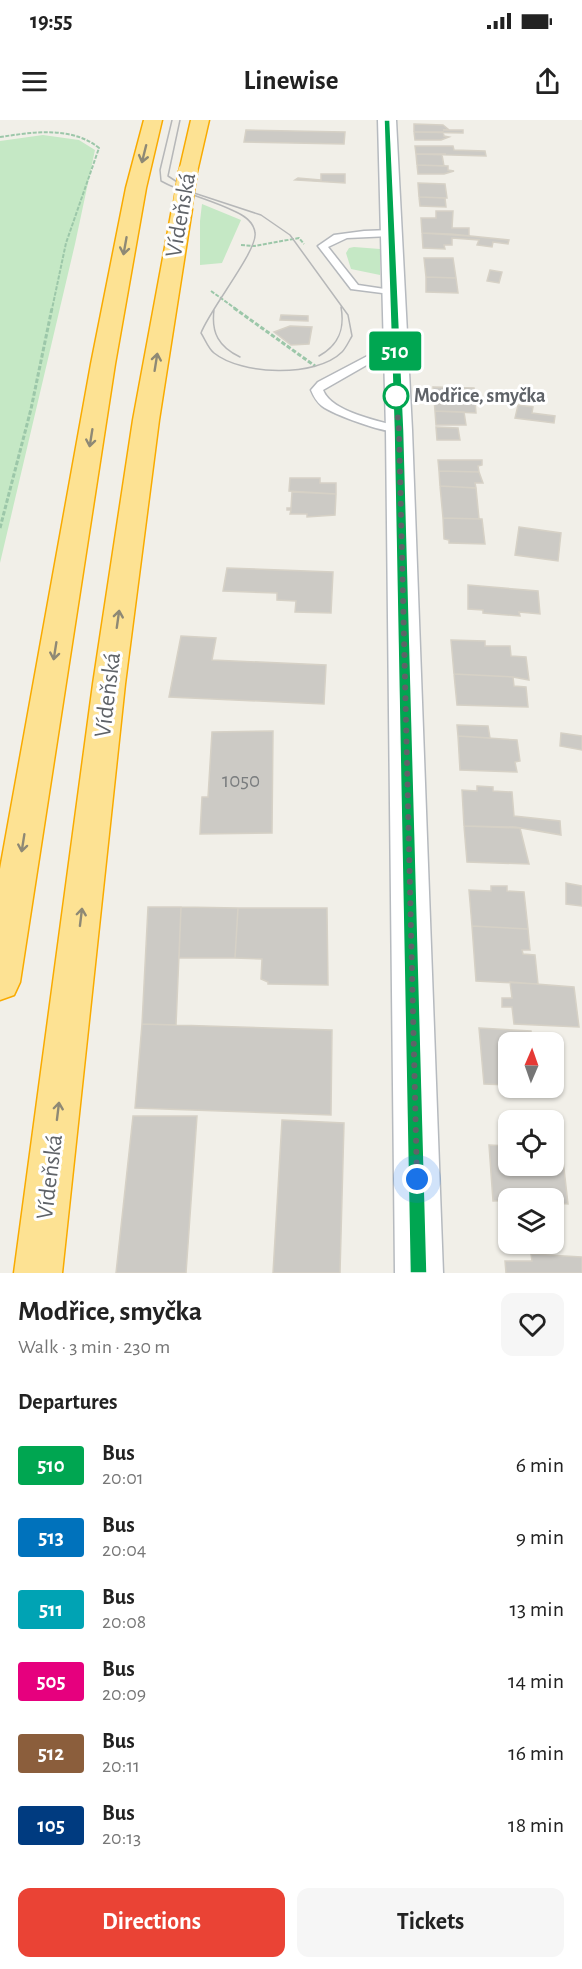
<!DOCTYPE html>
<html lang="en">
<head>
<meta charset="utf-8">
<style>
  body { margin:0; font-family:"Alegreya Sans",sans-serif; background:#f6f6f6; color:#222; height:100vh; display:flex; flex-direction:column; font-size:22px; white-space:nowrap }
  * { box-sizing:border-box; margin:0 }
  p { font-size:20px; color:#767676 }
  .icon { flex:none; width:33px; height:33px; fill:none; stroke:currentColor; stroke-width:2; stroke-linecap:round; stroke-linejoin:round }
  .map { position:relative; height:1153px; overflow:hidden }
  .details { display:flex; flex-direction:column; background:#fff; flex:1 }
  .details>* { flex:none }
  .badge { padding:0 12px; border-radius:4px; font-size:21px; line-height:39px }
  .needle { width:39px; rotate:2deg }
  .fabs { position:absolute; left:498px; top:912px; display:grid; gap:12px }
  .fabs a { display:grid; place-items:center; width:66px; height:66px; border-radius:12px; background:#fff; box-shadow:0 2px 4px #0004; font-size:30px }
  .you { position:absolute; width:30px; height:30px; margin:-15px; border:4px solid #fff; border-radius:50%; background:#1a73e8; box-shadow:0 0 0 9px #1a73e833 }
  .map>.badge { position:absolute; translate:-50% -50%; box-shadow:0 0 0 3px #fff }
  h2 { padding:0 18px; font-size:22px; line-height:54px }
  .round { display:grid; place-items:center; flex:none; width:63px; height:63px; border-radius:12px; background:#f6f6f6 }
  .overview { display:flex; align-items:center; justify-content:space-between; height:102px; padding:0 18px }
  h1 { font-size:28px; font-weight:600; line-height:45px }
  .primary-button { display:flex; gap:12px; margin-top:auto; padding:12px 18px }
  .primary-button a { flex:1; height:69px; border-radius:12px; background:#ea4335; color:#fff; font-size:24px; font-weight:600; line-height:69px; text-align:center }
  .primary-button a+a { background:#f6f6f6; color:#222 }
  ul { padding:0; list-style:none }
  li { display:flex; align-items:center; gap:18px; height:72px; padding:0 18px }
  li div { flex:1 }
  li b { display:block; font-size:22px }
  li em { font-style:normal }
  li .badge { min-width:66px; font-weight:700; text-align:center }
  .status { display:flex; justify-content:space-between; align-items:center; height:42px; padding:0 30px; background:#fff; direction:ltr }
  .status svg { height:16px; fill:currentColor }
  header { display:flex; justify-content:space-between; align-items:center; height:78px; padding:0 18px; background:#fff; font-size:27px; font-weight:600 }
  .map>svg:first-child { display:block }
</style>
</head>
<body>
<div class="status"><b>19:55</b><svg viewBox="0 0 49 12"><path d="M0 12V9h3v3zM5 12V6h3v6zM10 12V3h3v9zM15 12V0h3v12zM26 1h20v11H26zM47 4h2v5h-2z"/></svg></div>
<header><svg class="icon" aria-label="menu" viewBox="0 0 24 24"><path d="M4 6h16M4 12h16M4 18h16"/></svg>Linewise<svg class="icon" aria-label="share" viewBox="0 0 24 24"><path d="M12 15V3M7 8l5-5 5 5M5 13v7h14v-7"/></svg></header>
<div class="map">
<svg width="582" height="1153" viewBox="0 0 582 1153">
  <rect width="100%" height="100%" fill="#f1efe8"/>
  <path fill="#c5e8c5" d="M43,15L79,20L95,30L75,124L0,443V21Z
    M202,84L241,100L222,143L200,145V101Z
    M354,127L380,129V155L351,149L346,133L349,128Z"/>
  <path fill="#cccac5" stroke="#d6d1c6" stroke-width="1.5" d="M414,4L443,5L448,9L443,10H463V13L414,12Z
    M246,10L345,12L344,24L244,22Z
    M414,12H443L444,16L449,17L441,20H415Z
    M415,26H453L454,30L485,31L486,36L416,34Z
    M416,34H446L442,35L444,46L417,45Z
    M417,45L448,46V50L454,51L444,54H418Z
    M321,54H345V63L295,60L298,58L321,60Z
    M418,63L445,64L447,78L419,77Z
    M419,77L445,78L446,87L420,86Z
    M436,91H453L452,108H469V116L422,113L421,98H436Z
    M422,113L451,114L509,120L508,124L493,122L492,127L477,125L479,120L452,118V125H444L445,129L423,128Z
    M424,138H453L456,158L426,157Z
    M490,150L502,152L499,163L487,161Z
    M426,157L456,158L458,173L426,172Z
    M281,195L308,196V201L280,200Z
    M290,206L312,207L309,224L291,225L274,212Z
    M433,267L474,268L476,293L435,291Z
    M518,285L533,287L532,293L555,296L554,303L515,298Z
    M435,291L464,292L466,305H436Z
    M436,307L458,308L460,320H437Z
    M438,340H482V345L478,346L479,352L439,351Z
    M439,351L479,352L483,363H475L476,368L440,366Z
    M290,358H320V363H336V374L289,371Z
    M440,366L476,368L479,399L443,398Z
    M292,372L336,374L335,395L307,397V394H290L291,390H287V388H291Z
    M443,398L482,399L485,424L449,423V420L444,419Z
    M519,407L561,413L558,441L515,435Z
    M227,448L333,452L331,493L295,492L296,481L277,480V473L223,471Z
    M468,465L538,471L540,494L519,492L520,496L483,493V490L468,489Z
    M181,516L216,518L212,540L326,545L324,584L169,577Z
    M451,520L485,521V526H510L511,536L526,537L529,560L513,557L454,554Z
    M454,554L513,557L514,566L526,567L528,587L457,585Z
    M457,605L488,606L490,618L458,616Z
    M273,611L272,713L200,714L202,677H208L212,612Z
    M561,613L582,616V630L560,626Z
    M458,616L517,620L520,641L515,642L517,652L460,650Z
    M477,666L493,667V671L512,672L514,696L560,701L561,715L515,707L464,706L462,670L477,671Z
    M464,706L520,708L529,744L467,742Z
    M566,763L582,766V786L566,784Z
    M491,766H507V771L524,772L528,809L472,806L469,770L491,771Z
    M148,787H181L176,905L142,904Z
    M181,787L238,788L235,838H179Z
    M238,788H327L328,865L268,864V862L261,859L262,839L235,838Z
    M472,806L528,809L530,830H522L523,834L535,835L538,864L476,861Z
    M510,862L574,867L579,907L514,904L512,887H502V878H512Z
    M142,904L332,910L331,995L135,988Z
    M479,908L531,911L532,922H508V965L484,964Z
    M133,996H197L186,1153H116Z
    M282,1000L344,1003L340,1153H273Z
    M489,1025L508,1026V1046H554V1029L562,1031L568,1084L554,1083V1078L493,1081Z
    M531,1134L582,1137V1153H506L505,1141H532Z"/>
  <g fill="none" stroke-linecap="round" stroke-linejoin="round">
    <defs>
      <path id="lane" d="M364,111L391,110L396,113L391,116L347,118L328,127L358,165L398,171V175L351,169L318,126L334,115Z
        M394,222L398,223V227L323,270C332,293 381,301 403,308V312C389,315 334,295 322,286C316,281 314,277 311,270L318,262Z"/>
      <path id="secondary" d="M378,0H396L412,310L443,1153H395L386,310Z"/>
      <path id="highway" d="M144,0H162L146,68L115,244L20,862L14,875L0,880V749L91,244L126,68Z
        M191,0H209L197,52L195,56H181L179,52Z
        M182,83L189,85L192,89L159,300L125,564L62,1153H14L93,564L133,300L172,89L175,85Z"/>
    </defs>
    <use href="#lane" stroke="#b5b8bc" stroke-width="3"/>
    <use href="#secondary" stroke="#b6babf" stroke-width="3"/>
    <use href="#highway" stroke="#f9ab00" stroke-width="3"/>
    <path stroke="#9cc7a9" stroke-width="2" stroke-dasharray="4 1.5" stroke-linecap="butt" d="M0,17C33,12 72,6 99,28L66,123L52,189
      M241,125L254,126L299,118L304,124
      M211,171L236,189"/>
    <path stroke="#9cc7a9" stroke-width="3" stroke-dasharray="4.5 2" stroke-linecap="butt" d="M234,188L315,246
      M0,408L31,289L52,188"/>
    <use href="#lane" fill="#fff" fill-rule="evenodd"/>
    <use href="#secondary" fill="#fff" fill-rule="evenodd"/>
    <use href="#highway" fill="#fde293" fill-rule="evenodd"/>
    <path stroke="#b6b7b8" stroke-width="1.5" d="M172,0L160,50L161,61C184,74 210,79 234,91C243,95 254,101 255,113C258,130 210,189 201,213C205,219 208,228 214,233C241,255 316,258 342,232C346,228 349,221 352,216L348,195L290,115L261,95L194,73L168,56L180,0
      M214,190C211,213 219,227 240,237
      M319,236C339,225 345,209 341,187"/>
    <defs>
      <path id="highway-bridge" d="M182,89L188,52"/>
    </defs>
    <use href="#highway-bridge" stroke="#f9ab00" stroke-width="21" stroke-linecap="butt"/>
    <use href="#highway-bridge" stroke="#fde293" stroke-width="20"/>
  </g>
  <defs><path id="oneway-shaft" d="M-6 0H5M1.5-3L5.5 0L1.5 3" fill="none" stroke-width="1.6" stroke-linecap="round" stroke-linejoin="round" transform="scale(1.5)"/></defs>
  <g stroke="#8e8975">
    <use href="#oneway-shaft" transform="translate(144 34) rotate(104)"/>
    <use href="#oneway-shaft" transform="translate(125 126) rotate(100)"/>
    <use href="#oneway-shaft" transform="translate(156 242) rotate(-81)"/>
    <use href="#oneway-shaft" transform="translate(91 318) rotate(99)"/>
    <use href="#oneway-shaft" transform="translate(118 499) rotate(-82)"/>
    <use href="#oneway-shaft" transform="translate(55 531) rotate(99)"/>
    <use href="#oneway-shaft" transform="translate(23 723) rotate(99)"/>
    <use href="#oneway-shaft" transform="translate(81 797) rotate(-83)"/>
    <use href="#oneway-shaft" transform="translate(58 991) rotate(-83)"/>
  </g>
  <path fill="#00a651" stroke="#fff" stroke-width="1.5" d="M384,0H390L404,310L427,1153H410L394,310Z"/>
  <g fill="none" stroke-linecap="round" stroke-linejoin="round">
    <path stroke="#5f6368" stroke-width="6" stroke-dasharray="0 10.8" d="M396,276L399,310L417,1059"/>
  </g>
  <circle fill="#fff" stroke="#00a651" stroke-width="3" cx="396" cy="276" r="12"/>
  <g text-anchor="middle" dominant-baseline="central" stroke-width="6" stroke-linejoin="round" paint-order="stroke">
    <g font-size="20" font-weight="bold" fill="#5f6368" stroke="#fff" text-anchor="start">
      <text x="414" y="276">Modřice, smyčka</text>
    </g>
    <g font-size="21" fill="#7a7d7f">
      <text x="241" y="660">1050</text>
    </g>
    <g font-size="24" fill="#5f6368" stroke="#fff">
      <text transform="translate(181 95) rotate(-80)">Vídeňská</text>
      <text transform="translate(108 575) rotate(-83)">Vídeňská</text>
      <text transform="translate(50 1057) rotate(-83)">Vídeňská</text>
    </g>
  </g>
</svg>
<div class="fabs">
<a><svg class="needle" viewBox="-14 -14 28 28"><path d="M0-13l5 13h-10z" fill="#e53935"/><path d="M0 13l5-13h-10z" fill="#767676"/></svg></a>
<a><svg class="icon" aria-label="locate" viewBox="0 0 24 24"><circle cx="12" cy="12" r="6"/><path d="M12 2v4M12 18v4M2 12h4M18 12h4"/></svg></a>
<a><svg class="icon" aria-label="layers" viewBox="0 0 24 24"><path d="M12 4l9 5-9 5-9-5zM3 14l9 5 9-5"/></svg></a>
</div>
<div class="you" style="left:417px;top:1059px"></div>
<b class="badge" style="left:395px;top:231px;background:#00a651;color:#fff">510</b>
</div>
<section class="details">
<div class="overview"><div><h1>Modřice, smyčka</h1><p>Walk · 3 min · 230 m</p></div><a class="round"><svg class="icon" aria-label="heart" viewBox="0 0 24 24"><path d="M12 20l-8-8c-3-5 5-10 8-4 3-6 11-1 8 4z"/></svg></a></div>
<h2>Departures</h2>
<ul>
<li><span class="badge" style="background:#00a651;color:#fff">510</span><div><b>Bus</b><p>20:01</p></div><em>6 min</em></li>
<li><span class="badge" style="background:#0072bc;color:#fff">513</span><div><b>Bus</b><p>20:04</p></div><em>9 min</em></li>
<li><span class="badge" style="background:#00a3b4;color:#fff">511</span><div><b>Bus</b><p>20:08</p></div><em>13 min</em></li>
<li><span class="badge" style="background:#e6007e;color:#fff">505</span><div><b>Bus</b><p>20:09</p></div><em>14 min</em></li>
<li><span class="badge" style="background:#8b5e3c;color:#fff">512</span><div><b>Bus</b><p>20:11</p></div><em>16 min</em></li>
<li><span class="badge" style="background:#003b80;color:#fff">105</span><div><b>Bus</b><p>20:13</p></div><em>18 min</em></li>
</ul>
<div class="primary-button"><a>Directions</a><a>Tickets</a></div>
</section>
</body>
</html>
